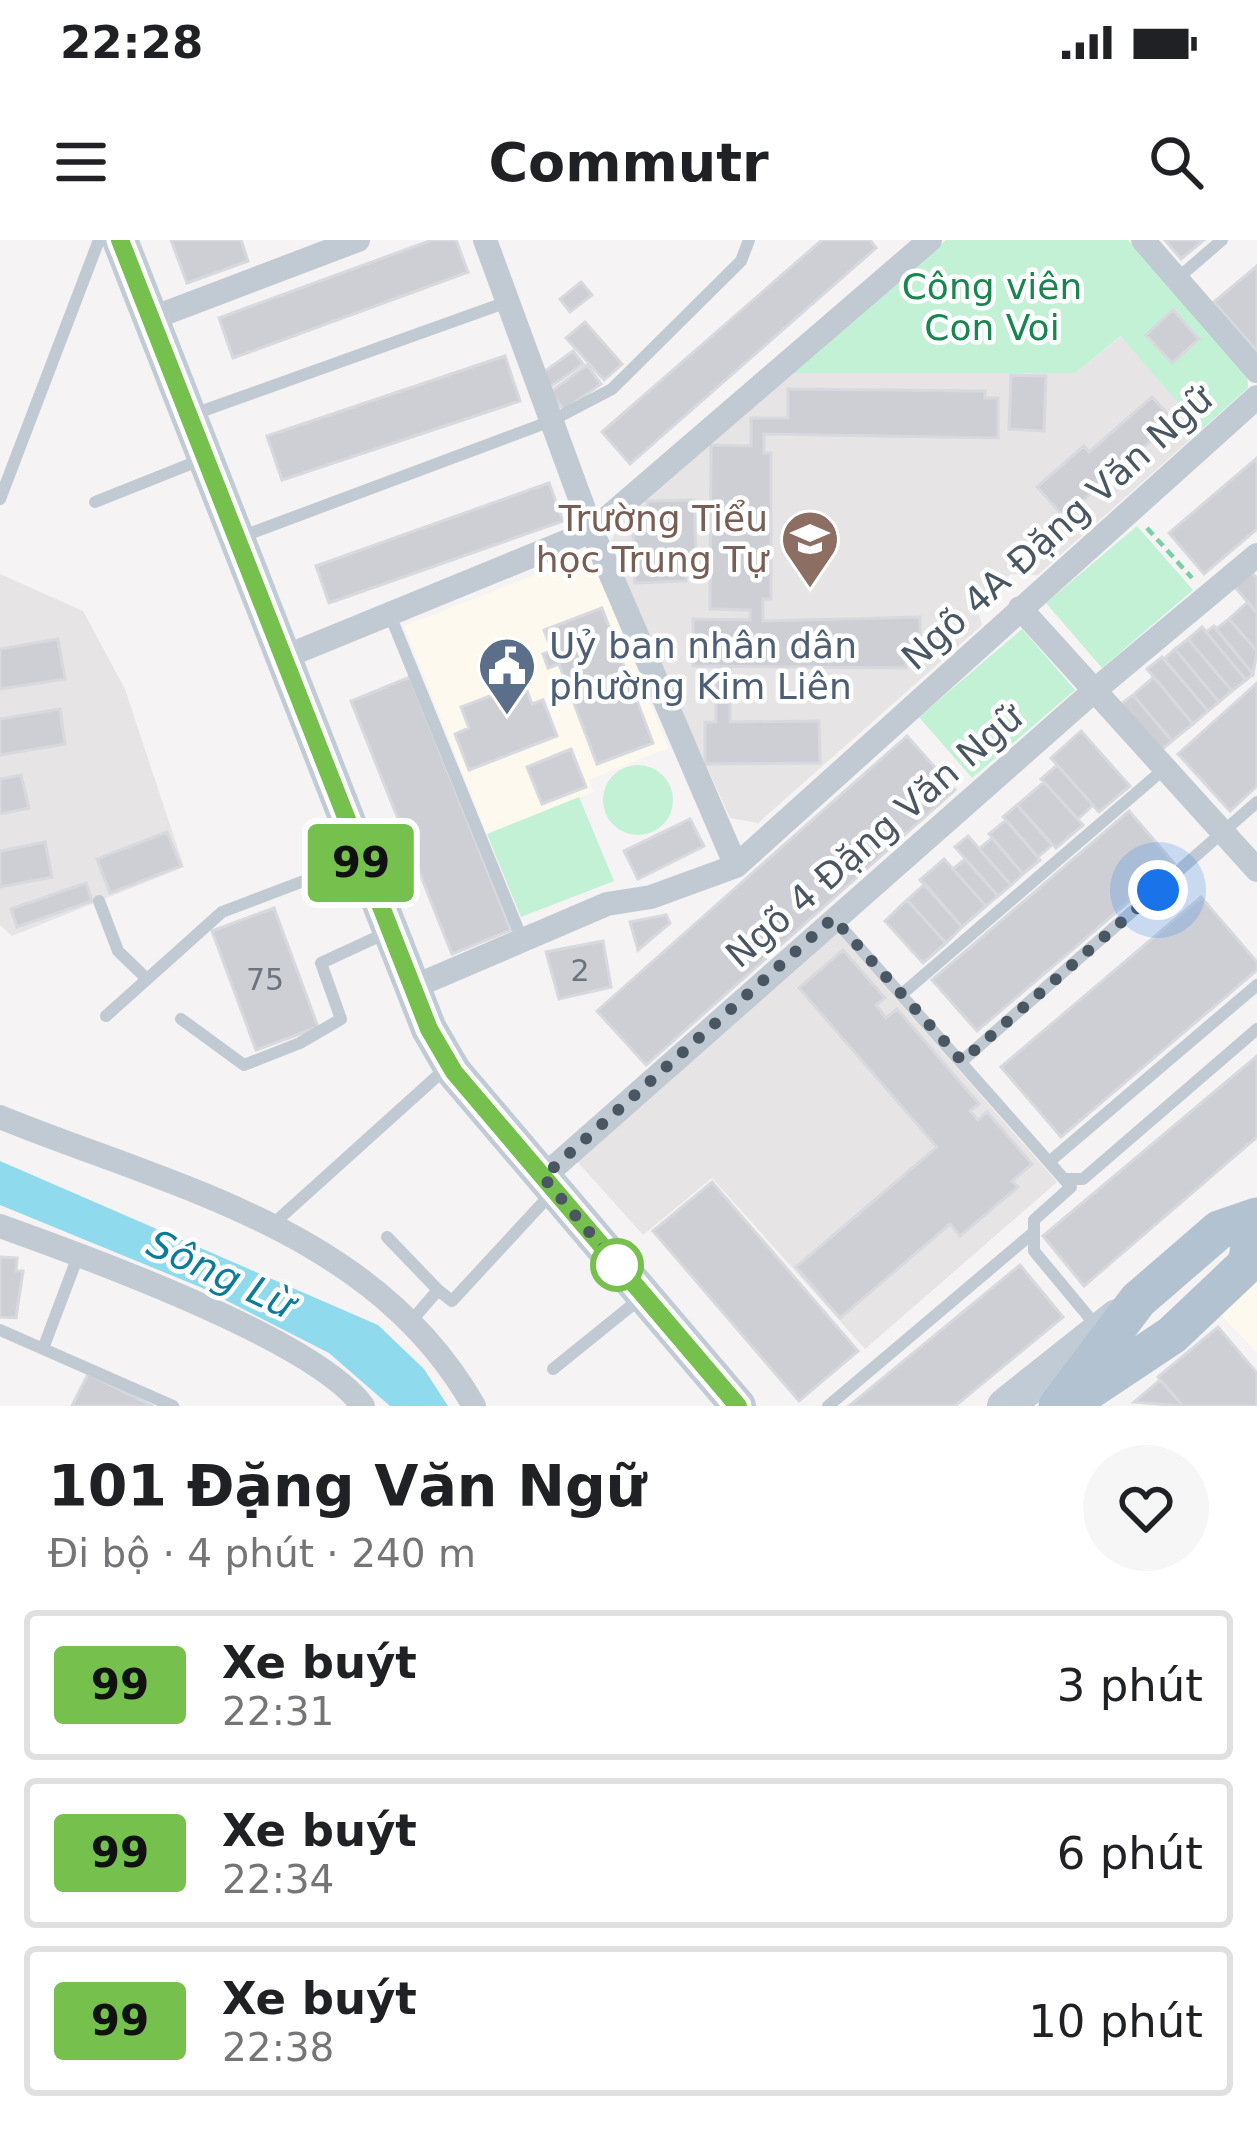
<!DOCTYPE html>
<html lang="vi">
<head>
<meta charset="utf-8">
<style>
  body { margin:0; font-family:"DejaVu Sans",sans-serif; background:#f6f6f6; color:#202124; height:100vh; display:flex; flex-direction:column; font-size:45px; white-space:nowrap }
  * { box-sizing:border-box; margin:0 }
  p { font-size:39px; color:#757577 }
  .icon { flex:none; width:66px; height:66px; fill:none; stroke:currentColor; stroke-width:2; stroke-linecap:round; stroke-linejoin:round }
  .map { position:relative; height:1166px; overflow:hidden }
  .details { display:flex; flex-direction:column; background:#fff; flex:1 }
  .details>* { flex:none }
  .badge { padding:0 24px; border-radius:9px; font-size:42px; line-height:78px }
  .you { position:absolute; width:60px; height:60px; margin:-30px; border:9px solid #fff; border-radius:50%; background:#1a73e8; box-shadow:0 0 0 18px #1a73e833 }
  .map>.badge { position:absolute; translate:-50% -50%; box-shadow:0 0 0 6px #fff }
  .round { display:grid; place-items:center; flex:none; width:126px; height:126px; border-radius:63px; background:#f6f6f6 }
  .overview { display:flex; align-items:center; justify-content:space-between; height:204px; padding:0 48px }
  h1 { font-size:57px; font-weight:700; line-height:90px }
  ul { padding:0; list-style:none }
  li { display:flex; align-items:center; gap:36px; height:150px; margin:0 24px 18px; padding:0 24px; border:6px solid #e0e0e0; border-radius:12px }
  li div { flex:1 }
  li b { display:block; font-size:45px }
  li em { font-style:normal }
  li .badge { min-width:132px; font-weight:700; text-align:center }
  .status { display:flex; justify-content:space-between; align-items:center; height:84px; padding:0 60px; background:#fff; direction:ltr }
  .status svg { height:33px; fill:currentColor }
  header { display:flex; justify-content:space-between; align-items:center; height:156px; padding:0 48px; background:#fff; font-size:54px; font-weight:700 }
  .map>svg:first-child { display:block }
</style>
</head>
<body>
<div class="status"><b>22:28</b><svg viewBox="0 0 49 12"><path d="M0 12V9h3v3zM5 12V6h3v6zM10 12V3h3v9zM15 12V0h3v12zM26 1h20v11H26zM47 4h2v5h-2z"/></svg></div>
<header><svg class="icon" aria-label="menu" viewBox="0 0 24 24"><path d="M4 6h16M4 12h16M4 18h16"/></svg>Commutr<svg class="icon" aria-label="search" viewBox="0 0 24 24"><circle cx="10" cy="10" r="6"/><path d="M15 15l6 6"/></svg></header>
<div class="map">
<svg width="1257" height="1166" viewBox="0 0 1257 1166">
  <rect width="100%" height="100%" fill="#f5f3f3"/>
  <path fill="#fdf9ef" d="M590,313L668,508L589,540L593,552L487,594L404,386Z
    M1257,1040V1113L1219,1073Z"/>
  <path fill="#e6e4e5" d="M1122,96L1201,190L1038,335L1011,334L976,365L982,385L758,583L730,578L608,307L620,283L793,133H1075Z
    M0,334L83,371L125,449L184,627L12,696L0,685Z
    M837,692L1057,942L865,1109L712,938L643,995L575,919Z"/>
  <path fill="#c3f1d5" d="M946,0H1128L1247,130L1248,148L1201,190L1121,96L1075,133H793Z
    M1137,286L1193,350L1102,428L1046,363Z
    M1022,389L1075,450L972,538L919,477Z
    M603 560a35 35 0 1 1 70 0a35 35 0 1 1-70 0Z
    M579,557L614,641L521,677L487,594Z"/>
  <path fill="#90daee" d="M0,921L378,1085L424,1129L448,1166H390L329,1113L200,1047L0,965Z"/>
  <path fill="#cdcfd5" stroke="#d7d9de" stroke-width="3" d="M171,0H241L248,21L187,43Z
    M432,0H456L468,32L233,118L219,78Z
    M822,0H870L876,8L630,224L602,192Z
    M1165,0H1204L1181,19Z
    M1257,26V109L1256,110L1214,62Z
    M581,42L592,55L570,72L560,59Z
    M1173,70L1199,99L1172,123L1146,95Z
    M585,82L622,124L604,140L566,98Z
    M573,111L583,124L550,147L541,134Z
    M505,116L520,161L282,240L267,196Z
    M587,125L601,144L564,170L550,152Z
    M1011,135L1046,136L1044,191L1009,189Z
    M788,149L985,151V158H998V198L764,194V213H771V359H763V381L920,377V419H906V428L693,426V379L750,380V370L710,369L711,205L751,206V178H788Z
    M1152,157L1174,181L1064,277L1037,247L1084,206L1089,212Z
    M1257,218V289L1204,334L1169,293Z
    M549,243L563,281L329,363L316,326Z
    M694,260L696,315L685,316L686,341L635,343L633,289H648L647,261Z
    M1251,332L1257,338V373L1234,346Z
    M1248,362L1257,373V411L1229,379Z
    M602,368L653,503L597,524L559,424L548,428L543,414L552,411L544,390Z
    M1229,379L1257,411L1253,434L1216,389Z
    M1214,386L1253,434L1246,440L1206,392Z
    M1202,387L1246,440L1232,451L1188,399Z
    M58,399L65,439L0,449V409Z
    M1188,399L1232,451L1219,462L1175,409Z
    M1175,409L1219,462L1208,471L1164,419Z
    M1162,417L1208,471L1193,484L1147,429Z
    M716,426L730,427V482L819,481L820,523L705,524V482H716Z
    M410,437L511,690L452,714L351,461Z
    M1154,437L1193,484L1172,501L1133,455Z
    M524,443L532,464L543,460L557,496L469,530L455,494L469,488L461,467Z
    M1257,443V546L1230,571L1178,514Z
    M1133,455L1172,501L1160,511L1121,464Z
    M60,469L65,504L0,515V479Z
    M1081,491L1130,546L1099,572L1051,518Z
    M907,496L955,550L646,825L597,771Z
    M571,509L586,547L542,564L527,527Z
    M1057,525L1093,565L1078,579L1041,539Z
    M21,535L29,568L0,574V539Z
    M1044,542L1083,585L1056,608L1017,565Z
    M1017,565L1052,605L1038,617L1003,577Z
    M1129,571L1174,623L977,791L932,740Z
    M690,579L704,606L638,639L624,611Z
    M1006,580L1040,620L1023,634L989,594Z
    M167,592L181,626L110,653L97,619Z
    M968,596L1011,645L998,656L955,607Z
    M992,598L1023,634L1011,645L979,609Z
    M45,602L52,637L0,647V611Z
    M944,619L986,666L962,687L920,640Z
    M965,619L998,656L986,666L953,629Z
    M86,643L92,661L17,687L11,669Z
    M925,644L962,687L946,703L907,660Z
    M1201,657L1257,722V730L1061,897L1001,827Z
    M907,660L946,703L923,723L885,681Z
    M274,668L318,787L256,810L212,691Z
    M666,675L670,683L638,710L630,682Z
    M603,701L611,747L559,759L546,712Z
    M843,710L885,758L876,765L886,778L897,769L979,864L970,871L978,880L987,872L1032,924L1012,941L1018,947L960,996L950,984L840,1078L796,1027L937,907L799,748Z
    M1257,816V897L1084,1046L1043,996Z
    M712,942L858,1111L799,1161L653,991Z
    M0,1017L17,1018L16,1031H23L16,1078L0,1077Z
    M1020,1025L1063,1077L955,1166H849Z
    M1218,1087L1257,1133V1166H1183L1158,1137Z
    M88,1134L153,1166H72Z
    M1160,1140L1183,1166L1134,1162Z"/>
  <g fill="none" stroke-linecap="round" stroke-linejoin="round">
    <path stroke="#7ad0a6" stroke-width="4.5" stroke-dasharray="9 6" stroke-linecap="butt" d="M1147,288L1192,338"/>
    <path stroke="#c1cad2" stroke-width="12" d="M1178,38L1222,0
      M194,174L507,62
      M0,259L99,0
      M95,262L203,219
      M238,298L551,181L612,149L741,21L749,0
      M390,375L522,699
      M99,661L118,711L147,739
      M834,679L1071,947L1034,980V1011L1098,1088
      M902,754L1164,529
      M106,776L222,672L359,620
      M181,779L244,825L300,803L341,779L321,723L388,692
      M962,821L1257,562
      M1049,922L1257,745
      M1064,939H1083L1257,789
      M272,985L444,830
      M387,997L438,1050L413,1079
      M438,1050L452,1061L550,955
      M0,1090L173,1166
      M44,1106L78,1016
      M553,1129L641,1058
      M828,1166L1034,992"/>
    <path stroke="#c1cad2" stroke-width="24" d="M485,0L592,291L736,626
      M1143,0L1257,131
      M150,79L358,0
      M1020,368L1257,630
      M282,418L592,291L930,0
      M411,748L607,664L651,657L736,626L1257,157
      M0,877C175,948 374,990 474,1166
      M543,937L1095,450L1257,315
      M0,986C84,1016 314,1099 363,1166"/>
    <path stroke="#c1cbd6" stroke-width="36" d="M120,0L429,789L454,832L738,1166
      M1005,1166L1117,1077"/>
    <path stroke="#b3c2d1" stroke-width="39" d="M1076,1159L1172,1095L1247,1024L1255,979
      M1058,1166L1138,1060L1219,990L1257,977"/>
  </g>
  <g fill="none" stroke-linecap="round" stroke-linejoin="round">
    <defs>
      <path id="line" d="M120,0L429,789L454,832L738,1166"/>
    </defs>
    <use href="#line" stroke="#fff" stroke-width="27"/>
    <use href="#line" stroke="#76c04d" stroke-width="18"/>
    <path stroke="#4a5661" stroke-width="12" stroke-dasharray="0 21.6" d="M617,1025L543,937L833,678L962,821L1158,650"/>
  </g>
  <defs>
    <symbol id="school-pin" viewBox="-11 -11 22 30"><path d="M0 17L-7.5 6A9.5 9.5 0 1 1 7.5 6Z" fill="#8d6e63" stroke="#fff"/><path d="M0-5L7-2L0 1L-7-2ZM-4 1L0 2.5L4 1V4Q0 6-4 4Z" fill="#fff"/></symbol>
    <symbol id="civic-pin" viewBox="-11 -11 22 30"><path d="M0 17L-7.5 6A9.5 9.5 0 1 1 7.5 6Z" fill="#5c6f8a" stroke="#fff"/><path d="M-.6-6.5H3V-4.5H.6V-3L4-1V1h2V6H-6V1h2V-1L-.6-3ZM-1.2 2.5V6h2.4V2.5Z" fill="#fff"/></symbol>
  </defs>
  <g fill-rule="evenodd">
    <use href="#school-pin" x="777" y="266" width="66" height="90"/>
    <use href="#civic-pin" x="474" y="393" width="66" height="90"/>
  </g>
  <circle fill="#fff" stroke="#76c04d" stroke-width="6" cx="617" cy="1025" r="24"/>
  <g text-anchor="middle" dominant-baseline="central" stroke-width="9" stroke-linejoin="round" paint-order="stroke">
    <g font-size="30" fill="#6b747e">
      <text x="580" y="730">2</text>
      <text x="265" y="739">75</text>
    </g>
    <g font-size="36" fill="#17864f" stroke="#fff">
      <text x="992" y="46">Công viên<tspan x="992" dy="41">Con Voi</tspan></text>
    </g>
    <g font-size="36" fill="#785e54" stroke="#fff" text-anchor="end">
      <text x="768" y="278">Trường Tiểu<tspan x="768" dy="41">học Trung Tự</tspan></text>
    </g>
    <g font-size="36" fill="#4a5661" stroke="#fff">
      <text transform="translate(1057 288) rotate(-42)">Ngõ 4A Đặng Văn Ngữ</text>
      <text transform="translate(874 596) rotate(-41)">Ngõ 4 Đặng Văn Ngữ</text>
    </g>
    <g font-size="36" fill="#4e5e75" stroke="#fff" text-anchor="start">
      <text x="549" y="405">Uỷ ban nhân dân<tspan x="549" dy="41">phường Kim Liên</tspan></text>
    </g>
    <g font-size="39" font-style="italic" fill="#0c7c9b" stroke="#fff">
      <text transform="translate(221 1034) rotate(25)">Sông Lừ</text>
    </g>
  </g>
</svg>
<div class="you" style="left:1158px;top:650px"></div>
<b class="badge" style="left:361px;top:623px;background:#76c04d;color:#111">99</b>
</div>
<section class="details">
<div class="overview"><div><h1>101 Đặng Văn Ngữ</h1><p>Đi bộ · 4 phút · 240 m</p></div><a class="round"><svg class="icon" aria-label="heart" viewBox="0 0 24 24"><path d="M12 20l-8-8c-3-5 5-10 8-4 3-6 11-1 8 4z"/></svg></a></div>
<ul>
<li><span class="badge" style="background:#76c04d;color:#111">99</span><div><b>Xe buýt</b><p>22:31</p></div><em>3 phút</em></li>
<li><span class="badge" style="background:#76c04d;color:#111">99</span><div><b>Xe buýt</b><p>22:34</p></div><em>6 phút</em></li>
<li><span class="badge" style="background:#76c04d;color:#111">99</span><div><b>Xe buýt</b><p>22:38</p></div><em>10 phút</em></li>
</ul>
</section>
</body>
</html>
